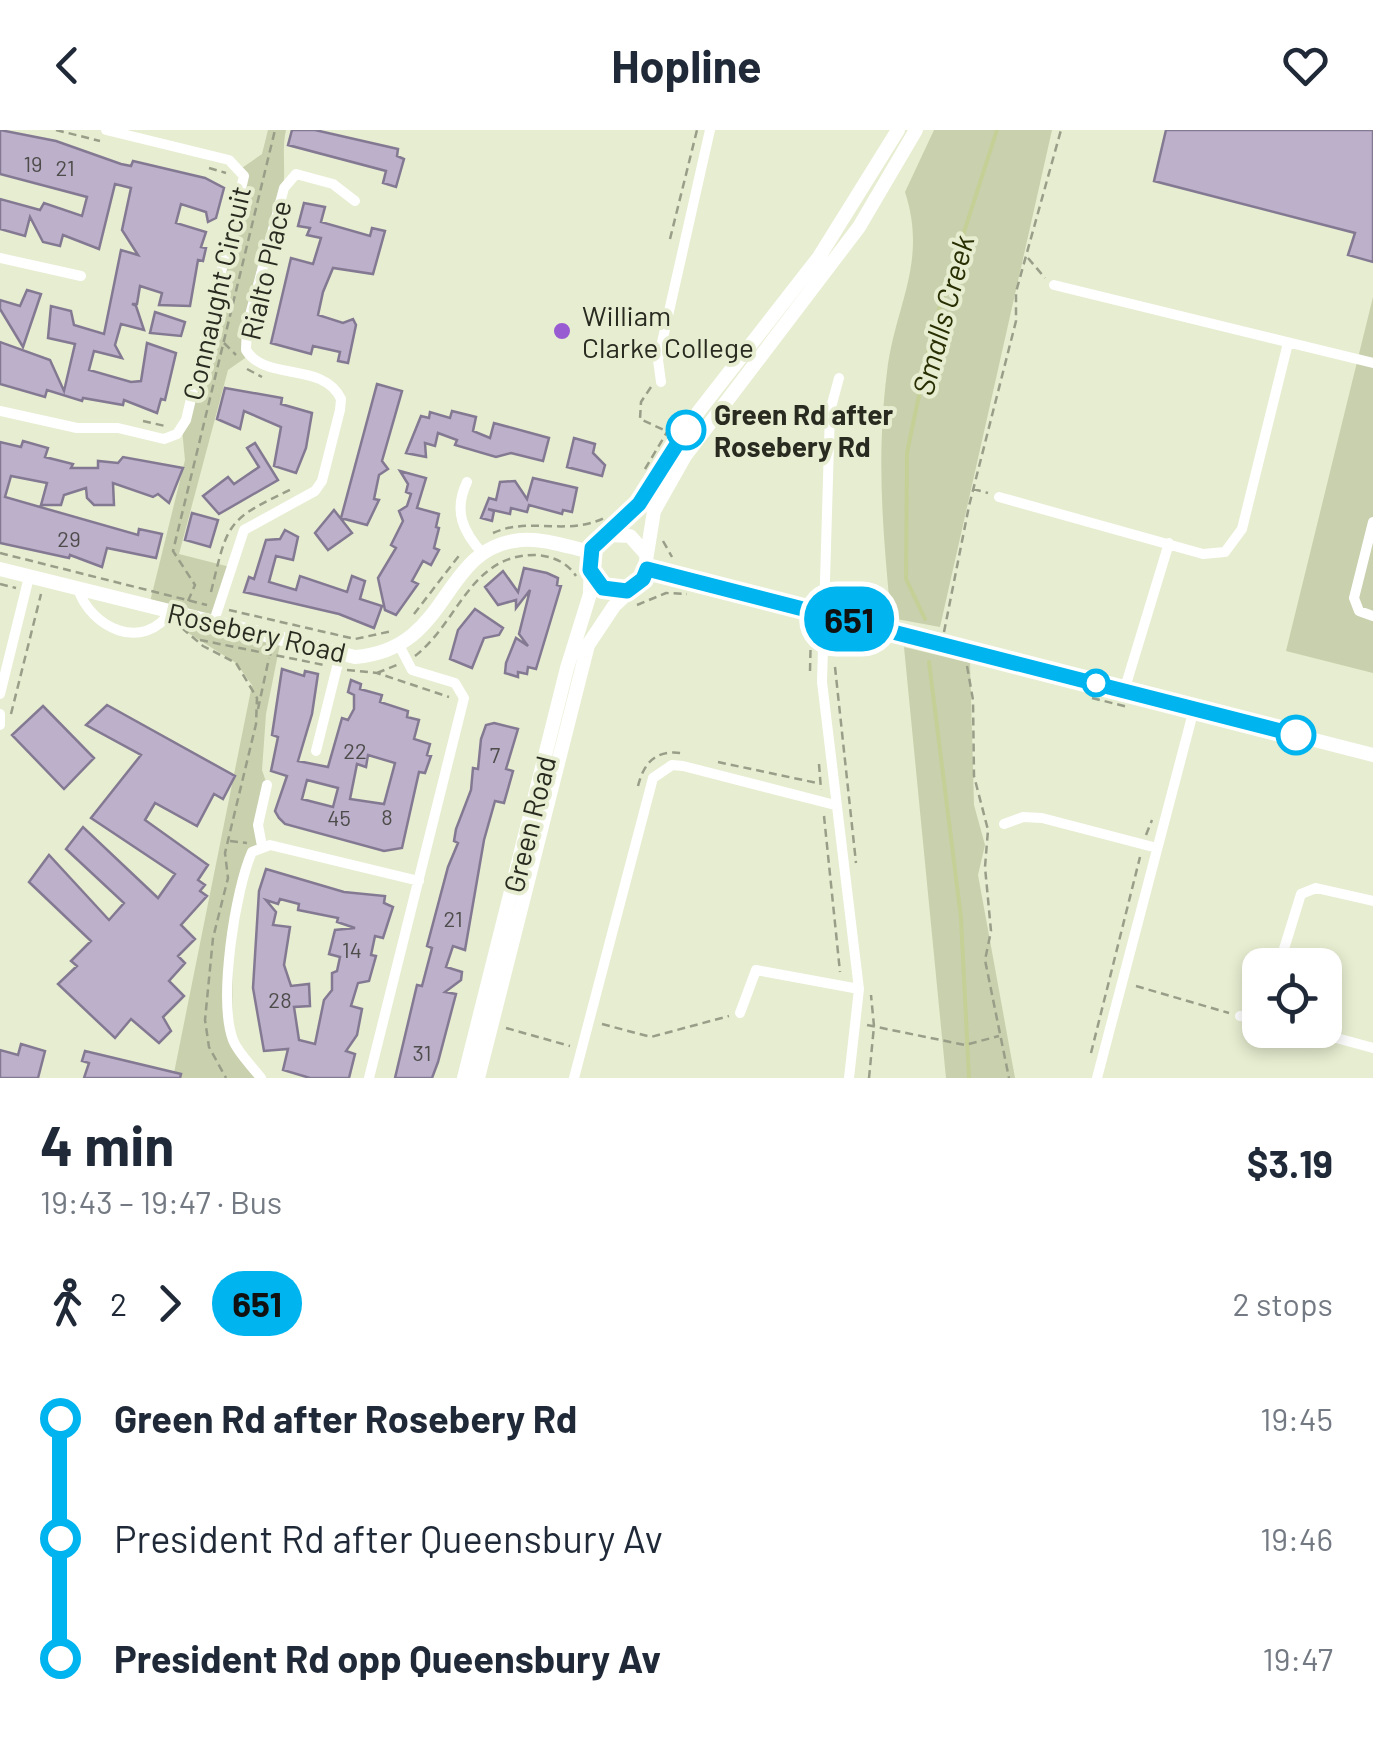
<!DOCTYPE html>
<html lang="en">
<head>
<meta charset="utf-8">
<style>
  body { margin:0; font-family:Barlow,sans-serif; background:#f6f6f7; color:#1f2937; height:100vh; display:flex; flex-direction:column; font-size:38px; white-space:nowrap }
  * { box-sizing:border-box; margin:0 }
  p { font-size:32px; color:#747a83 }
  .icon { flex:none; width:55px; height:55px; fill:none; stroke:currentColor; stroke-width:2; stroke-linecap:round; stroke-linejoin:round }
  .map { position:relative; height:948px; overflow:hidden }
  .panel { display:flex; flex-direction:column; background:#fff; flex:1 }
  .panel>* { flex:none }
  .badge { padding:0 20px; border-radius:32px; font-size:35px; line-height:65px }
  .controls { position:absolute; left:1242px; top:818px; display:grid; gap:20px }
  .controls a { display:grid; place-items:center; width:100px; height:100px; border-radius:20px; background:#fff; box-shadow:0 5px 15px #0003; font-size:50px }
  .map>.badge { position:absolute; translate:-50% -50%; box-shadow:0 0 0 5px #fff }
  .legs { display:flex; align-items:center; gap:15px; height:110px; padding:0 40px; font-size:32px }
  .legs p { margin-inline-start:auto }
  .overview { display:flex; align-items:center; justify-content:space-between; height:170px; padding:0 40px }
  h1 { font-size:55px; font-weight:700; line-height:75px }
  ul { padding:0 40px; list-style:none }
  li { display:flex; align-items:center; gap:35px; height:120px; font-size:38px }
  li i { display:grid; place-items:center; width:15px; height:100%; margin:0 12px; background:currentColor }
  li i::after { content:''; width:25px; height:25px; margin:-12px; border:8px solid; border-radius:50%; background:#fff }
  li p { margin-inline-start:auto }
  li:first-child i { background:linear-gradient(#0000 50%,currentColor 0) }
  li:last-child i { background:linear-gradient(currentColor 50%,#0000 0) }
  header { display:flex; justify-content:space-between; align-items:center; height:130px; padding:0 40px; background:#fff; font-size:45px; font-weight:700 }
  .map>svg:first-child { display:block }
</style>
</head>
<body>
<header><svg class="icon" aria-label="back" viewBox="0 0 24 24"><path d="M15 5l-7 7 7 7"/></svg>Hopline<svg class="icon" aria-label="heart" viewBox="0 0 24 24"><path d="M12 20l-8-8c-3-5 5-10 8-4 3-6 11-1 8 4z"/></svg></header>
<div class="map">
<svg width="1373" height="948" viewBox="0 0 1373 948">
  <rect width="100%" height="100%" fill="#e6edd0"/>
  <path fill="#c8d0ad" d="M268,0H286C281,21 287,42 282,63C270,117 245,170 248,226L228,240L179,424L230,437L215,491L281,509L266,584L262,640L267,655L258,695L262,716L256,718L233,795L232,905L261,948H173L252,555L236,533L185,501V485L149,476L185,330L182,299L242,38L262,24Z
    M934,0H1052L940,497L891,488C883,401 876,330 887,242C895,175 928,133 905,62Z
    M1373,167V543L1286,521Z
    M904,517L970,533L974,675L985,715L978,745L1015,948H946Z"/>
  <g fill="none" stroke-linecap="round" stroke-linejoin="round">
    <path stroke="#c4d096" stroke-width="4" d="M925,489L906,449L907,323L933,198L997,0
      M929,532L961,788L969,948"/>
  </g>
  <path fill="#bcb0cb" stroke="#847992" stroke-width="2.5" fill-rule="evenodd" d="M0,0L56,11L121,34L131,36L133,31L205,48L224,58L216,88L208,92L206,82L181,74L176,93L206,102L201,117L206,118L203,131L198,130L190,176L159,175L162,163L140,156L137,174H132L136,176L144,200L121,194L115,215L122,228L94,221L89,240L131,252L141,251L147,213L176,223L165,270L161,269L157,283L124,270L123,275L83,268L82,271L47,260L45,267L0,254V212L50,230L64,261L75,214L48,208L51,176L71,181L74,195L104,204L121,120L138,125L122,100L131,58L115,54L99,119L63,105L60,116L43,112L30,87L25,106L0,99V69L40,80L44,73L82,86L87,67L0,44Z
    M292,0H315L398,19L397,26L404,29L396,57L383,53L386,41L288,15Z
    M1166,0H1373V132L1348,125L1355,103L1154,51Z
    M304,73L325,77L321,92L370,106L372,98L385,101L373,144L333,138L323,162L318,185L343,193L353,189L356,195L348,233L338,231L340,222L313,216L311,224L271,213L291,128L313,134L321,108L307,105L310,98L298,96Z
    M27,160L41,164L23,217L0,179V170L20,176Z
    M155,182L185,192L181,206L150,203Z
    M377,254L402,261L382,331L388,339L379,345L374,369L379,370L367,395L341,388Z
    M225,258L282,268L281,274L312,283L306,318L296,343L274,336L281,297L244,281L240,299L217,289Z
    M452,281L476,287L473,301L490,308L494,293L549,308L543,331L511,323L496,327L455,315L457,310L438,303L435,316L425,313L426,327L406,323L421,286L429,288L430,282L450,288Z
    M574,308L595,314L593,323L605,335L602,346L567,337Z
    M23,311L48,318L45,327L73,334L71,338H98V331L118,333L123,327L183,338L169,373L158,364L153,367L113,353L114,375H94L87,368L86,358L64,365L61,375H41L47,353L11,346L5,367L138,405L139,399L162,404L156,428L107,418L102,437L70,425L69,428L0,413V312L21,317Z
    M255,313L278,350L219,384L203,366L228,347L234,354L259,337L247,318Z
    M400,341L426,348L417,378L439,384L436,397L439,398L434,418L439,420L431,435L423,431L412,451L418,454L396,485L385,480L378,448L396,418L391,415L403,391L399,381L407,376L411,364L406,362L408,354Z
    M533,348L577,358L572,382L563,380L562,384L529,375L527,382L511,378L510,384L488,379L494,381L492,391L481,388L489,368L496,370L500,352L515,351L527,369Z
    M334,380L352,403L328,420L315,403Z
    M192,383L218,390L210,417L185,410Z
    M285,400L298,407L293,430L276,426L269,452L296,460L300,446L347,462L352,446L365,451L360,469L382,476L374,498L339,484L244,462L249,447L254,449L266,410L280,409Z
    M524,438L547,443L558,448L557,455L561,456L536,539L528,537L527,544L518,542V547L505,543L506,533L516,508L528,516L519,504L530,460L516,478V470L498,475L485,457L503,441L518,462Z
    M475,479L503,498L499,505L484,508L472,538L450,529L458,500Z
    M282,539L304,546L305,541L318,544L312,584L298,631L328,637L342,588L348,590L354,579V565L348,562L351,550L361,554L360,559L382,565L380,572L408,581L407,587L419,590L414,609L430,614L427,625L431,626L425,643L419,642L402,718L384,721L285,694L279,688L275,681L287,646L271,641L278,607L272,605ZM368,625L395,633L384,674L350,669L357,634L366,637ZM307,650L338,658L333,677L302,669Z
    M107,575L235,646L223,669L214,664L197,696L155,673L145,690L208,735L198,750L205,755L200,761L207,766L181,795L195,809L178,826L185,833L169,851L184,866L163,887L171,901L159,913L131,889L115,908L58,854L77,836L71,831L91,811L29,752L49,725L109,790L124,773L66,719L83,697L158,768L175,744L91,688L141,625L86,595Z
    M43,576L94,628L64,659L12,605Z
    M494,593L518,599L506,639L513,641L504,673L495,671L484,710L465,820L453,816L446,837L462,842L461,850L445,862L456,864L438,932L432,948H395L417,855L422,856L432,818L427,816L448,737L458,713L454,711L456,699L471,660L473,638L478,639L481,609L486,595Z
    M266,739L344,762L385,766L384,773L393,777L383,808L375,806L371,825L376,826L369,851L358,853L351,876L362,879L357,905L346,921L355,924L349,948H310L283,940L288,919L264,921L253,858L259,761ZM280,769L299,774L298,780L338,788L337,792L355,798L335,800L329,824L340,827L337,841L332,843V860L324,870L315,914L299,910L294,877L310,876L309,854L291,856L284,835L290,797L273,795L276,782L266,770L278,774Z
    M21,914L45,921L38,948H0V920L18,925Z
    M85,921L181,944L180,948H84L89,933L82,931Z"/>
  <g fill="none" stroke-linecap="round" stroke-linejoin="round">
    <path stroke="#999e89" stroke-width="2.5" stroke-dasharray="8 5" stroke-linecap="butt" d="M56,0L100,11
      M209,38L226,43
      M670,109L697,0
      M1028,128L1045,148
      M224,213L236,225
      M247,239L262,247
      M651,257L641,272L640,289L664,300
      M143,291L165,296
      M645,339L679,282
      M973,359L988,363
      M493,403C530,386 568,407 606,387
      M663,411L672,427
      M0,423L207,475
      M0,454L16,458
      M211,462C228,392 226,390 292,359
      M188,471L195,455L173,421L275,0
      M637,475L666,463L687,464
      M229,480L355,509L392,501
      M414,484L461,423
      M182,498L203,516L236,533L257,568L256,594L225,723L228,748L213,808L205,890L209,917L226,948
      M944,502L969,376L1016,191V162L1061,0
      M200,510L324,535
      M415,526C459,492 470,424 536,425C552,426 567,432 576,446
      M967,536L973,570L974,646L988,700L985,737L991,801L985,830L1009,948
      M835,537L856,733
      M347,540L377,543L449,567
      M810,541L811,500
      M377,543L399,534
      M1092,568L1128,577
      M258,579L269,528
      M11,584L41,464
      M718,632L817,653
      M819,634L821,660
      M638,656C644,632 656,620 681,623
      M824,686L840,842
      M1146,705L1152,690
      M230,711L247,713
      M1136,856L1229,883
      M602,894L651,907L729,886
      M867,895L965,915L999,906
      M506,898L570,916
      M1091,923L1140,727
      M869,948L874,896L871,865"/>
    <path stroke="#fff" stroke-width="10" d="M0,128L81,146
      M1054,155L1373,233
      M839,248L830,281L822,552L859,859L849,948
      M661,252L658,230L710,0
      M0,281L77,298H118L164,309L177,304L186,290L244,46L229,30L106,0
      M467,352C453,381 463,402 483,424
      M999,367L1203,424L1225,422L1242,399L1288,213
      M1373,392L1354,468L1359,481L1373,486
      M78,459C91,498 143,523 171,481
      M214,491L244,400L315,361L322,351L340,280L341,269C323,231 266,252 246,220L247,196L284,58L296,44L333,54L355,71
      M1124,561L1169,413
      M0,564L29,447
      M0,584V595
      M316,621L340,525
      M1004,694L1023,687L1042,688L1157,718
      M262,716L258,695L267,655
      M1279,835L1301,764L1316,758L1373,771
      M740,883L756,840L859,859
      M1240,886L1260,888
      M1307,900L1373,918
      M261,948C252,936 238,923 233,910C218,870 235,760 252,722L270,715L419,751
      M369,948L464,568L455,553L412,540L400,517
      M574,948L653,648L672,635L683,636L835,675
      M1097,948L1194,579"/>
    <path stroke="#fff" stroke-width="14" d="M608,405L630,406L646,424
      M0,439L355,527C453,519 439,417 521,410C544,408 568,417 591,422
      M647,439L1373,625
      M590,440C599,459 613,465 633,458
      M464,948L567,538L590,464L591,422L639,374L699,281L819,127L898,0
      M478,948L588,515L614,476L643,449L654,381L685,326L859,97L916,0"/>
  </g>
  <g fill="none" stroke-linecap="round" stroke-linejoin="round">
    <defs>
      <path id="line-1" d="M686,300L639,374L592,418L590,440L603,458L627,461L643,449L647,439L1296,605"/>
    </defs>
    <use href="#line-1" stroke="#fff" stroke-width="22"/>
    <use href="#line-1" stroke="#00b5ef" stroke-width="15"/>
  </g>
  <circle fill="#995bd2" stroke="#e6edd0" stroke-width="4" cx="562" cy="201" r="10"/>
  <g fill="#fff" stroke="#00b5ef" stroke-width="5">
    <circle cx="686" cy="300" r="18"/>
    <circle cx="1096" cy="553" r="12"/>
    <circle cx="1296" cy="605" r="18"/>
  </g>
  <g text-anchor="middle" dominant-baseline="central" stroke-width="8" stroke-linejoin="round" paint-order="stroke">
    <g font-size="22" fill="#4e4c4b">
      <text x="33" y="33">19</text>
      <text x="65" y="37">21</text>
      <text x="69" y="408">29</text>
      <text x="355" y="620">22</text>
      <text x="495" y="624">7</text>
      <text x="387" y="686">8</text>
      <text x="339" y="687">45</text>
      <text x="453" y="788">21</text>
      <text x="352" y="819">14</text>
      <text x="280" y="869">28</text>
      <text x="422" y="922">31</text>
    </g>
    <g font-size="28" fill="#292b20" stroke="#e6edd0">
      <text transform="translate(265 140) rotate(-77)">Rialto Place</text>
      <text transform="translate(216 163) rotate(-77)">Connaught Circuit</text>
      <text transform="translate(257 502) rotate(13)">Rosebery Road</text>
      <text transform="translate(529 694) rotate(-76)">Green Road</text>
    </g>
    <g font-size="28" fill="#292b20" stroke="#e6edd0" text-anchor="start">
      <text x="582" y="185">William<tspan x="582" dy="32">Clarke College</tspan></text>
    </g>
    <g font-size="28" font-weight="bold" fill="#292b20" stroke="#e6edd0" text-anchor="start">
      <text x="714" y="284">Green Rd after<tspan x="714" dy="32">Rosebery Rd</tspan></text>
    </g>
    <g font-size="30" font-style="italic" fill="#282e01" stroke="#e6edd0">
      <text transform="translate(942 185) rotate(-75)">Smalls Creek</text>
    </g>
  </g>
</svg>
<div class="controls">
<a><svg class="icon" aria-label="locate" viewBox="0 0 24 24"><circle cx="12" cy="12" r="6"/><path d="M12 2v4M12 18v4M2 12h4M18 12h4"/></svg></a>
</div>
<b class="badge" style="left:849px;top:489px;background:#00b5ef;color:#111">651</b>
</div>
<section class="panel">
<div class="overview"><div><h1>4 min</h1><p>19:43 – 19:47 · Bus</p></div><b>$3.19</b></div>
<div class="legs"><svg class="icon" aria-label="walk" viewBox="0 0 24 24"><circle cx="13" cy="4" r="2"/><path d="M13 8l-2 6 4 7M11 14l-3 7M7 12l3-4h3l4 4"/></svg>2<svg class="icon" aria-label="forward" viewBox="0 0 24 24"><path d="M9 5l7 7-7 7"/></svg><b class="badge" style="background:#00b5ef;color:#111">651</b><p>2 stops</p></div>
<ul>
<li><i style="color:#00b5ef"></i><b>Green Rd after Rosebery Rd</b><p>19:45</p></li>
<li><i style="color:#00b5ef"></i><span>President Rd after Queensbury Av</span><p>19:46</p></li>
<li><i style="color:#00b5ef"></i><b>President Rd opp Queensbury Av</b><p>19:47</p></li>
</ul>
</section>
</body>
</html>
